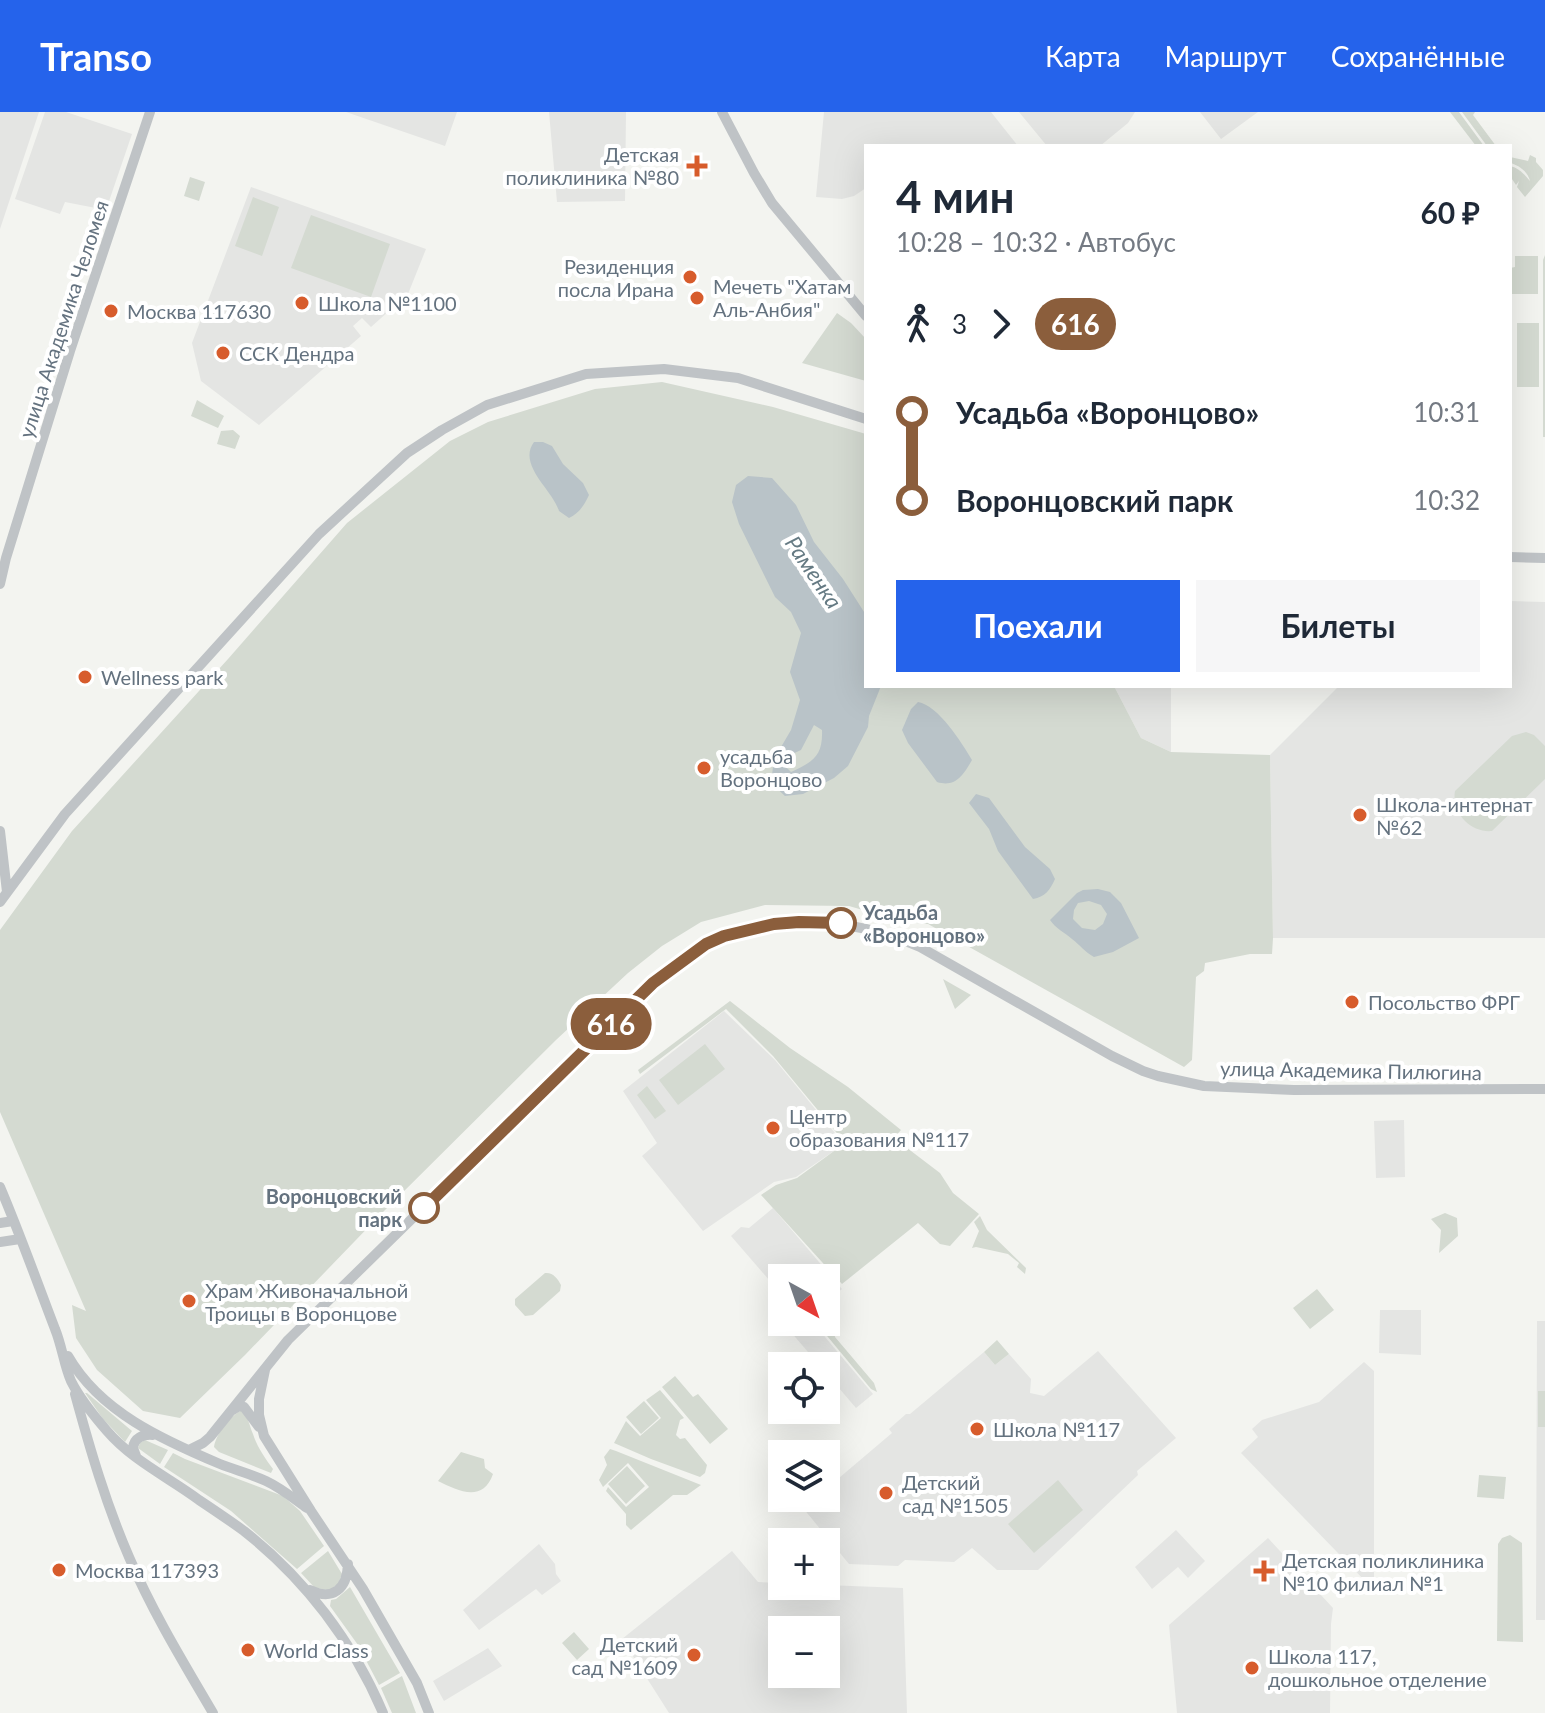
<!DOCTYPE html>
<html lang="ru">
<head>
<meta charset="utf-8">
<style>
  body { margin:0; font-family:Lato,sans-serif; background:#f6f6f7; color:#1f2937; height:100vh; display:flex; flex-direction:column; font-size:30px; white-space:nowrap }
  * { box-sizing:border-box; margin:0 }
  p { font-size:26px; color:#747a83 }
  .icon { flex:none; width:44px; height:44px; fill:none; stroke:currentColor; stroke-width:2; stroke-linecap:round; stroke-linejoin:round }
  .map { position:relative; flex:1; overflow:hidden }
  .drawer { position:absolute; left:864px; top:32px; width:648px; height:544px; display:flex; flex-direction:column; background:#fff; border-radius:0px; box-shadow:0 8px 32px #0002 }
  .drawer>* { flex:none }
  .badge { padding:0 16px; border-radius:26px; font-size:28px; line-height:52px }
  .needle { width:52px; rotate:140deg }
  .controls { position:absolute; left:768px; top:1152px; display:grid; gap:16px }
  .controls a { display:grid; place-items:center; width:72px; height:72px; border-radius:0px; background:#fff; box-shadow:0 8px 32px #0002; font-size:40px }
  .map>.badge { position:absolute; translate:-50% -50%; box-shadow:0 0 0 4px #fff }
  .legs { display:flex; align-items:center; gap:12px; height:88px; padding:0 32px; font-size:26px }
  .legs p { margin-inline-start:auto }
  .summary { display:flex; align-items:center; justify-content:space-between; height:136px; padding:0 32px }
  h1 { font-size:44px; font-weight:700; line-height:60px }
  .button { display:flex; gap:16px; margin-top:auto; padding:16px 32px }
  .button a { flex:1; height:92px; border-radius:0px; background:#2563eb; color:#fff; font-size:32px; font-weight:700; line-height:92px; text-align:center }
  .button a+a { background:#f6f6f7; color:#1f2937 }
  ul { padding:0 32px; list-style:none }
  li { display:flex; align-items:center; gap:28px; height:88px; font-size:30px }
  li i { display:grid; place-items:center; width:12px; height:100%; margin:0 10px; background:currentColor }
  li i::after { content:''; width:20px; height:20px; margin:-10px; border:6px solid; border-radius:50%; background:#fff }
  li p { margin-inline-start:auto }
  li:first-child i { background:linear-gradient(#0000 50%,currentColor 0) }
  li:last-child i { background:linear-gradient(currentColor 50%,#0000 0) }
  header { display:flex; align-items:center; gap:48px; box-sizing:border-box; height:112px; padding:0 40px; background:#2563eb; color:#fff }
  header strong { font-size:38px }
  nav { display:flex; gap:44px; margin-inline-start:auto; font-size:28px }
  .map>svg:first-child { display:block }
</style>
</head>
<body>
<header>
<strong>Transo</strong>
<nav><a>Карта</a><a>Маршрут</a><a>Сохранённые</a></nav>
</header>
<div class="map">
<svg width="1545" height="1601" viewBox="0 0 1545 1601">
  <rect width="100%" height="100%" fill="#f3f4f0"/>
  <path fill="#e4e5e3" fill-rule="evenodd" d="M0,0H39L0,117Z
    M45,0H66L132,22L106,98L65,90L60,102L15,87Z
    M346,0H457L445,34Z
    M549,0H626L625,89L557,90Z
    M824,0H991L1018,34H866V76L854,84L842,87L816,85Z
    M1019,0H1135L1128,11L1100,34H1047Z
    M1200,0H1258L1221,27Z
    M251,75L426,137L408,182L371,215L362,206L353,214L361,224L259,313L201,269L192,231Z
    M1510,489L1545,490V826H1273L1270,643L1339,574H1510Z
    M1114,574H1171V640L1141,626Z
    M724,899L775,948L844,1032L796,1065L774,1070L703,1119L642,1044L657,1031L623,979Z
    M1404,1008L1405,1065L1376,1066L1374,1009Z
    M773,1096L842,1177L826,1190V1166H782V1183L731,1124L741,1115L749,1116Z
    M1380,1198H1421V1243L1379,1241Z
    M1537,1209H1545V1508H1536Z
    M786,1210H818L815,1213L873,1282L856,1296L826,1261V1254H820L784,1212Z
    M1098,1239L1176,1326L1137,1359L1138,1363L1038,1458H997L972,1436L954,1450L905,1448L898,1454L849,1452L803,1396L815,1386H826V1377L892,1321L889,1317L906,1302H910L984,1240L995,1253L1009,1242L1031,1267L1030,1281L1044,1284Z
    M1364,1250L1374,1259V1470L1368,1472L1241,1341L1258,1325L1252,1317L1262,1308L1319,1290Z
    M1176,1418L1205,1449L1188,1466L1178,1455L1152,1477L1135,1455Z
    M1268,1426L1333,1496L1331,1512L1330,1601H1177L1169,1513Z
    M539,1432L555,1452L556,1462L561,1469L542,1483L536,1477L479,1518L463,1498Z
    M732,1439L758,1470L782,1471V1474L826,1473L903,1476L907,1601H669L622,1527ZM782,1518H826V1562H782Z
    M488,1536L502,1554L444,1589L433,1569Z"/>
  <path fill="#d4dad1" d="M1450,0H1459L1484,34H1476Z
    M1462,0H1475L1473,3L1496,34H1487Z
    M1530,43L1536,46V50L1543,58V64L1525,85L1517,75L1519,69L1516,73L1510,64V54C1519,56 1524,62 1530,69C1528,60 1519,53 1510,51V45L1528,49Z
    M190,65L205,70L199,89L184,84Z
    M253,85L279,95L262,144L235,134Z
    M311,103L390,132L371,185L291,156Z
    M1545,143V325H1543V148Z
    M1515,144H1538V182H1510V156L1515,155Z
    M837,201L851,211L866,227V269L802,251Z
    M1517,211H1539V275H1517Z
    M662,270L773,295L866,322V574H1114L1141,626L1171,640L1270,643L1273,826L1272,842H1250L1205,851L1204,859L1196,865L1192,948L1184,955L928,812L904,810L849,794L765,793L701,810L662,834L628,861L556,928L382,1101L245,1243L180,1306L143,1299L97,1258L76,1226L72,1193L86,1199L0,1000V818L72,719L228,547L347,411L450,329L488,310L595,277Z
    M197,288L224,304L218,316L191,304Z
    M233,318L240,324L235,337L217,332L221,319Z
    M1526,620L1534,623L1545,634V667L1492,719C1471,721 1451,701 1455,679L1512,624Z
    M943,867L971,883L955,897Z
    M730,889L790,936L848,975L901,1018L894,1026L940,1061L953,1081L979,1102L950,1134L940,1132L918,1111L842,1172L761,1083L776,1073L797,1066L845,1031L773,944L726,897L640,962L638,958Z
    M705,932L725,957L678,993L659,968Z
    M647,974L666,999L655,1007L637,983Z
    M1445,1101L1457,1106L1458,1124L1439,1141L1441,1118L1431,1107Z
    M980,1104L987,1118L1026,1156L1025,1162L1017,1155L1019,1151L1008,1142L976,1135L972,1136L979,1119L974,1110Z
    M545,1161C553,1160 558,1167 561,1173L560,1179L533,1203L525,1204L515,1193V1187Z
    M1317,1177L1334,1198L1310,1217L1293,1196Z
    M826,1204L833,1213L835,1225L874,1271L877,1280L871,1277L818,1213L826,1210Z
    M997,1228L1009,1242L995,1253L984,1240Z
    M675,1264L693,1285L698,1282L728,1317L710,1332L662,1275Z
    M660,1278L684,1306L680,1308L676,1323L680,1327L685,1326L707,1353L705,1361L700,1365L651,1347L614,1331L626,1309L640,1324L661,1306L646,1288Z
    M1538,1279H1545V1315H1538Z
    M85,1281H87L132,1319L125,1330L103,1307Z
    M644,1289L659,1306L641,1322L626,1305Z
    M242,1298C249,1306 249,1313 253,1322C257,1335 265,1346 273,1357L271,1361L219,1340L214,1335C216,1322 230,1304 242,1298Z
    M145,1328L168,1338L160,1352L138,1336L140,1331Z
    M610,1337L616,1339L701,1373L687,1383H673L631,1418L626,1413V1402L606,1379L608,1375L626,1395L649,1375L628,1351L603,1375L599,1368L607,1353L604,1345Z
    M461,1340L484,1347L485,1356L493,1362C483,1391 458,1379 438,1369Z
    M173,1341L185,1347L283,1384L300,1399L324,1434L297,1457L231,1399L164,1355Z
    M627,1354L645,1374L626,1392L608,1372Z
    M1479,1363L1506,1365L1504,1387L1477,1385Z
    M1058,1368L1083,1398L1034,1441L1008,1412Z
    M1510,1423L1522,1431L1523,1530L1497,1529L1498,1432L1502,1426Z
    M328,1439L342,1462L338,1472L330,1478L315,1476L301,1461Z
    M350,1475L400,1561L379,1573L358,1533L330,1494L331,1488L336,1487Z
    M574,1520L589,1537L577,1548L562,1531Z
    M402,1564L416,1601H392L381,1576Z"/>
  <path fill="#b9c3c8" fill-rule="evenodd" d="M534,330H543L552,334L563,352L583,371L589,383C584,394 579,401 569,406L559,399C553,378 517,353 534,330Z
    M748,364L772,366L796,393L814,430L843,467L866,503V574H881L869,604L868,615L848,654L834,666L803,682L785,684L771,671L774,647L791,618L800,588L790,560L801,521L791,500L775,485L739,412L732,390L736,373ZM814,613L822,618C823,644 813,650 791,660L786,655L790,643L801,638Z
    M918,590C938,593 962,631 972,648C964,662 956,676 937,670L908,631L902,618L911,597Z
    M976,682L989,686L1025,735L1050,757L1055,767C1050,778 1045,785 1033,787L998,739L989,717L969,691Z
    M1098,777L1110,780L1121,791L1139,826L1113,840L1094,845C1085,840 1080,833 1072,827C1064,820 1056,817 1050,808L1077,781L1083,778ZM1089,789L1101,793L1107,802L1103,812L1095,818L1082,816L1073,807L1074,798L1078,791Z"/>
  <g fill="none" stroke-linecap="round" stroke-linejoin="round">
    <path stroke="#bfc3c6" stroke-width="10" d="M722,0L754,61L772,91L866,204
      M1510,445L1545,446
      M0,472L6,446L70,239L150,0
      M0,719L7,780
      M0,790L65,702L319,422L407,341L442,318L487,293L586,262L664,257L738,266L866,307
      M0,1075C20,1122 37,1170 55,1217C62,1234 64,1253 71,1269C80,1287 94,1304 107,1319C133,1349 168,1365 199,1388C214,1398 229,1408 244,1419C305,1467 353,1530 383,1601
      M0,1111L13,1109
      M0,1130L20,1127
      M68,1244C100,1300 163,1328 220,1352C235,1358 251,1362 266,1369C281,1376 293,1386 307,1396
      M265,1258L259,1287V1303L264,1324L311,1399L363,1477L417,1571L429,1601
      M75,1282C90,1337 106,1392 129,1445C152,1499 183,1550 213,1601
      M231,1299L239,1294L244,1295L259,1315
      M189,1338L203,1331L210,1325L288,1228L653,871C670,857 688,841 708,831C723,823 739,819 756,816C813,804 866,811 920,835L1112,944L1143,959L1158,964L1204,974L1294,978L1545,977
      M136,1344L133,1336C134,1326 143,1322 153,1323
      M310,1478C333,1489 347,1477 348,1452"/>
  </g>
  <g fill="none" stroke-linecap="round" stroke-linejoin="round">
    <defs>
      <path id="line-1" d="M424,1096L653,871L706,832L724,824L774,812L799,810L841,811"/>
    </defs>
    <use href="#line-1" stroke="#fff" stroke-width="18"/>
    <use href="#line-1" stroke="#8b5e3c" stroke-width="12"/>
  </g>
  <g fill="#d75c2c" stroke="#fff" stroke-width="3">
    <path d="M693 42h8v8h8v8h-8v8h-8v-8h-8v-8h8z"/>
    <circle cx="690" cy="165" r="8"/>
    <circle cx="697" cy="186" r="8"/>
    <circle cx="302" cy="191" r="8"/>
    <circle cx="111" cy="199" r="8"/>
    <circle cx="223" cy="241" r="8"/>
    <circle cx="85" cy="565" r="8"/>
    <circle cx="704" cy="656" r="8"/>
    <circle cx="1360" cy="703" r="8"/>
    <circle cx="1352" cy="890" r="8"/>
    <circle cx="773" cy="1016" r="8"/>
    <circle cx="189" cy="1189" r="8"/>
    <circle cx="977" cy="1317" r="8"/>
    <circle cx="886" cy="1381" r="8"/>
    <circle cx="59" cy="1458" r="8"/>
    <path d="M1260 1447h8v8h8v8h-8v8h-8v-8h-8v-8h8z"/>
    <circle cx="248" cy="1538" r="8"/>
    <circle cx="694" cy="1543" r="8"/>
    <circle cx="1252" cy="1556" r="8"/>
  </g>
  <g fill="#fff" stroke="#8b5e3c" stroke-width="4">
    <circle cx="841" cy="811" r="14"/>
    <circle cx="424" cy="1096" r="14"/>
  </g>
  <g text-anchor="middle" dominant-baseline="central" stroke-width="8" stroke-linejoin="round" paint-order="stroke">
    <g font-size="20" fill="#64727f" stroke="#fff" text-anchor="start">
      <text x="679" y="42" text-anchor="end">Детская<tspan x="679" dy="23">поликлиника №80</tspan></text>
      <text x="674" y="154" text-anchor="end">Резиденция<tspan x="674" dy="23">посла Ирана</tspan></text>
      <text x="713" y="174">Мечеть "Хатам<tspan x="713" dy="23">Аль-Анбия"</tspan></text>
      <text x="318" y="191">Школа №1100</text>
      <text x="127" y="199">Москва 117630</text>
      <text x="239" y="241">ССК Дендра</text>
      <text x="101" y="565">Wellness park</text>
      <text x="720" y="644">усадьба<tspan x="720" dy="23">Воронцово</tspan></text>
      <text x="1376" y="692">Школа-интернат<tspan x="1376" dy="23">№62</tspan></text>
      <text x="1368" y="890">Посольство ФРГ</text>
      <text x="789" y="1004">Центр<tspan x="789" dy="23">образования №117</tspan></text>
      <text x="205" y="1178">Храм Живоначальной<tspan x="205" dy="23">Троицы в Воронцове</tspan></text>
      <text x="993" y="1317">Школа №117</text>
      <text x="902" y="1370">Детский<tspan x="902" dy="23">сад №1505</tspan></text>
      <text x="1282" y="1448">Детская поликлиника<tspan x="1282" dy="23">№10 филиал №1</tspan></text>
      <text x="75" y="1458">Москва 117393</text>
      <text x="678" y="1532" text-anchor="end">Детский<tspan x="678" dy="23">сад №1609</tspan></text>
      <text x="264" y="1538">World Class</text>
      <text x="1268" y="1544">Школа 117,<tspan x="1268" dy="23">дошкольное отделение</tspan></text>
    </g>
    <g font-size="20" fill="#64727f" stroke="#fff">
      <text transform="translate(63 207) rotate(-72)">улица Академика Челомея</text>
      <text transform="translate(1351 958) rotate(1)">улица Академика Пилюгина</text>
    </g>
    <g font-size="20" font-weight="bold" fill="#64727f" stroke="#fff" text-anchor="start">
      <text x="863" y="800">Усадьба<tspan x="863" dy="23">«Воронцово»</tspan></text>
      <text x="402" y="1084" text-anchor="end">Воронцовский<tspan x="402" dy="23">парк</tspan></text>
    </g>
    <g font-size="22" font-style="italic" fill="#657a83" stroke="#fff">
      <text transform="translate(814 460) rotate(56)">Раменка</text>
    </g>
  </g>
</svg>
<div class="controls">
<a><svg class="needle" viewBox="-14 -14 28 28"><path d="M0-13l5 13h-10z" fill="#e53935"/><path d="M0 13l5-13h-10z" fill="#747a83"/></svg></a>
<a><svg class="icon" aria-label="locate" viewBox="0 0 24 24"><circle cx="12" cy="12" r="6"/><path d="M12 2v4M12 18v4M2 12h4M18 12h4"/></svg></a>
<a><svg class="icon" aria-label="layers" viewBox="0 0 24 24"><path d="M12 4l9 5-9 5-9-5zM3 14l9 5 9-5"/></svg></a>
<a>+</a>
<a>−</a>
</div>
<b class="badge" style="left:611px;top:912px;background:#8b5e3c;color:#fff">616</b>
<section class="drawer">
<div class="summary"><div><h1>4 мин</h1><p>10:28 – 10:32 · Автобус</p></div><b>60 ₽</b></div>
<div class="legs"><svg class="icon" aria-label="walk" viewBox="0 0 24 24"><circle cx="13" cy="4" r="2"/><path d="M13 8l-2 6 4 7M11 14l-3 7M7 12l3-4h3l4 4"/></svg>3<svg class="icon" aria-label="forward" viewBox="0 0 24 24"><path d="M9 5l7 7-7 7"/></svg><b class="badge" style="background:#8b5e3c;color:#fff">616</b></div>
<ul>
<li><i style="color:#8b5e3c"></i><b>Усадьба «Воронцово»</b><p>10:31</p></li>
<li><i style="color:#8b5e3c"></i><b>Воронцовский парк</b><p>10:32</p></li>
</ul>
<div class="button"><a>Поехали</a><a>Билеты</a></div>
</section>
</div>
</body>
</html>
